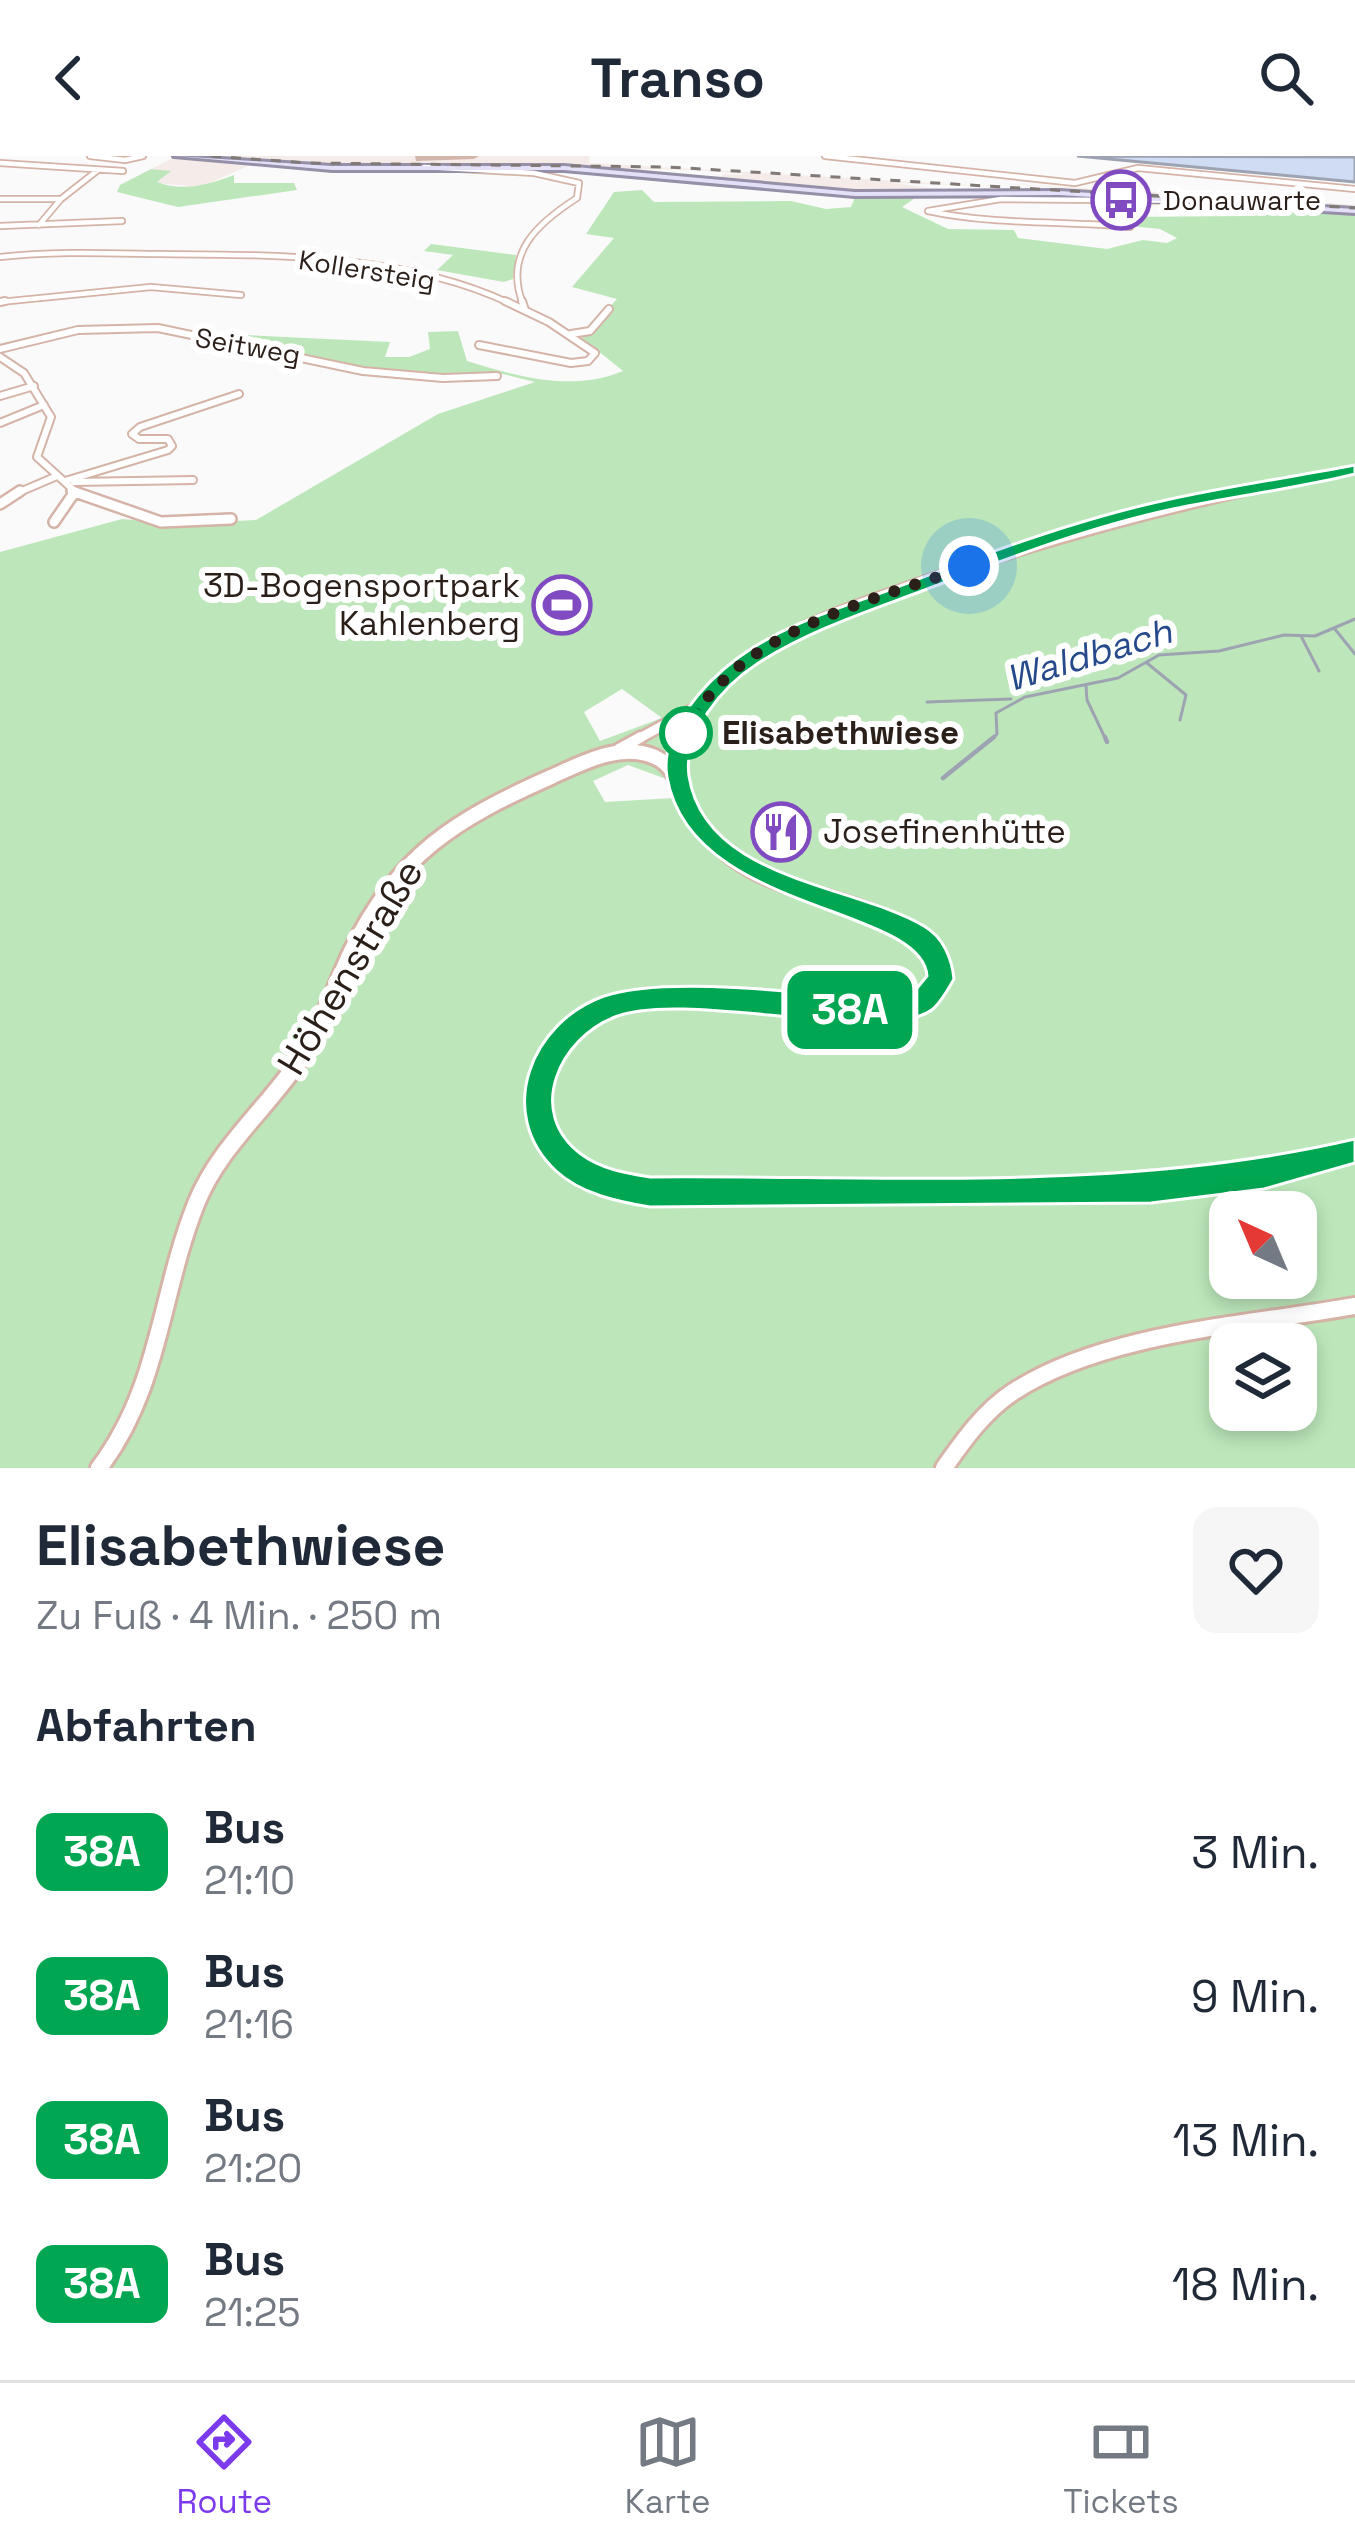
<!DOCTYPE html>
<html lang="de">
<head>
<meta charset="utf-8">
<style>
  body { margin:0; font-family:"Space Grotesk",sans-serif; background:#f6f6f7; color:#1f2937; height:100vh; display:flex; flex-direction:column; font-size:45px; white-space:nowrap }
  * { box-sizing:border-box; margin:0 }
  p { font-size:39px; color:#747a83 }
  .icon { flex:none; width:66px; height:66px; fill:none; stroke:currentColor; stroke-width:2; stroke-linecap:round; stroke-linejoin:round }
  .map { position:relative; height:1312px; overflow:hidden }
  .drawer { display:flex; flex-direction:column; background:#fff; flex:1 }
  .drawer>* { flex:none }
  .badge { padding:0 24px; border-radius:18px; font-size:42px; line-height:78px }
  .needle { width:78px; rotate:316deg }
  .buttons { position:absolute; left:1209px; top:1035px; display:grid; gap:24px }
  .buttons a { display:grid; place-items:center; width:108px; height:108px; border-radius:24px; background:#fff; box-shadow:0 6px 18px #0003; font-size:60px }
  .you { position:absolute; width:60px; height:60px; margin:-30px; border:9px solid #fff; border-radius:50%; background:#1a73e8; box-shadow:0 0 0 18px #1a73e833 }
  .map>.badge { position:absolute; translate:-50% -50%; box-shadow:0 0 0 6px #fff }
  h2 { padding:0 36px; font-size:45px; line-height:108px }
  .round { display:grid; place-items:center; flex:none; width:126px; height:126px; border-radius:24px; background:#f6f6f7 }
  .head { display:flex; align-items:center; justify-content:space-between; height:204px; padding:0 36px }
  h1 { font-size:57px; font-weight:800; line-height:90px }
  ul { padding:0; list-style:none }
  li { display:flex; align-items:center; gap:36px; height:144px; padding:0 36px }
  li div { flex:1 }
  li b { display:block; font-size:45px }
  li em { font-style:normal }
  li .badge { min-width:132px; font-weight:700; text-align:center }
  header { display:flex; justify-content:space-between; align-items:center; height:156px; padding:0 36px; background:#fff; font-size:54px; font-weight:800 }
  .tabs { display:flex; justify-content:space-around; align-items:center; height:168px; border-top:3px solid #e0e1e3; background:#fff; font-size:33px; color:#747a83 }
  .tabs a { display:grid; justify-items:center; gap:6px }
  .tabs .current { color:#7c3aed }
  .map>svg:first-child { display:block }
</style>
</head>
<body>
<header><svg class="icon" aria-label="back" viewBox="0 0 24 24"><path d="M15 5l-7 7 7 7"/></svg>Transo<svg class="icon" aria-label="search" viewBox="0 0 24 24"><circle cx="10" cy="10" r="6"/><path d="M15 15l6 6"/></svg></header>
<div class="map">
<svg width="1355" height="1312" viewBox="0 0 1355 1312">
  <rect width="100%" height="100%" fill="#fafafa"/>
  <path fill="#f5ece9" d="M206,0H590L589,7L987,30L893,27L953,35L848,36L713,26L724,18L755,19L696,14L313,8Z
    M173,2L248,10L201,31L155,27L169,16L151,13Z
    M995,27L1291,44L1355,49V53Z"/>
  <path fill="#bde7bb" fill-rule="evenodd" d="M151,13L171,15L157,26C183,36 207,29 234,19V27H294L297,34L178,51L117,36L120,29Z
    M642,34L654,46L791,45L826,53L851,51L855,41L915,42L902,51L948,73L1014,74L1018,82L1107,93L1143,84L1167,87L1177,82L1160,73L1131,70L1127,61L1246,60L1287,54L1355,58V1312H0V396L122,363L177,368L256,364L438,258L535,226L503,218L365,216L341,207L218,188L244,179L390,186L385,201H409L430,193L428,176L458,175L467,205C519,221 573,236 623,215L582,182L617,143L572,131L614,82L586,78L614,36ZM622,533L662,562L600,585L584,556ZM628,609L666,623L673,642L605,646L593,625ZM1230,1056H1296V1122H1230ZM1230,1188H1296V1254H1230Z
    M431,88L516,99L513,123L504,126L437,114L453,99L424,95Z"/>
  <path fill="#cfdcf3" stroke="#9ea3b2" stroke-width="3" d="M1077,0L1355,1V26Z"/>
  <g fill="none" stroke-linecap="round" stroke-linejoin="round">
    <path stroke="#9ea3b2" stroke-width="3" d="M1334,472L1355,498
      M1301,480L1319,515
      M1147,507L1186,539L1180,564
      M1086,530L1087,544L1106,584
      M927,546L1011,543
      M991,584L997,578L996,557L1025,541L1118,522L1159,499L1219,495L1284,479L1315,480L1355,463"/>
    <path stroke="#9ea3b2" stroke-width="4.5" d="M1105,581L1107,586
      M943,622L994,581"/>
    <defs>
      <path id="minor-far3" d="M90,0L125,4L143,0
        M825,0L1075,27L1138,12L1355,33
        M0,7L123,15
        M424,11L534,17L579,27L577,42C538,67 503,97 523,148
        M0,43H61
        M39,69L61,43L98,14
        M0,70L122,65
        M1130,71C1063,65 993,69 928,55L1001,43L1208,45
        M0,101C52,95 104,97 157,98C273,99 404,97 511,148
        M0,146L151,131L241,139"/>
      <path id="minor-far2" d="M522,145L525,154
        M0,146L5,145
        M571,178L590,175L609,153
        M479,189L571,207L588,205L595,197L549,166L505,145
        M0,193L78,174L158,172L363,215L443,222L497,220
        M0,201L24,217L51,261L37,301L78,338
        M0,240L34,230
        M0,267L44,249
        M65,325L168,294L172,290L168,283H139L132,278L140,271L239,238
        M74,326L193,324
        M15,338L57,320
        M1229,338L1355,314"/>
      <path id="minor-far1" d="M72,335L161,366L231,363
        M0,348L20,335
        M54,366L74,337
        M636,584L697,551
        M685,584C700,546 728,517 762,495C808,464 863,448 914,429C1022,391 1131,360 1243,335"/>
      <path id="minor" d="M619,593L641,581
        M678,619L686,581"/>
      <path id="tertiary-far1" d="M301,902C322,868 334,831 351,795C398,698 456,663 551,621C582,607 620,586 655,601C679,612 681,639 694,660C708,683 730,702 754,715C815,748 907,746 941,814L930,840C919,845 908,852 896,854C794,870 611,787 547,902"/>
      <path id="tertiary" d="M549,899C510,980 579,1024 650,1036L1151,1032L1264,1019L1355,997
        M99,1312C160,1232 160,1138 196,1048C219,990 270,950 303,899
        M944,1312C963,1285 984,1255 1013,1236C1105,1176 1248,1169 1355,1150"/>
      <path id="primary" d="M174,0L332,10H564L855,36L1059,35L1355,53V57L1059,39L855,40L564,14H332Z"/>
    </defs>
    <use href="#minor-far3" stroke="#d5b3a7" stroke-width="8"/>
    <use href="#minor-far2" stroke="#d5b3a7" stroke-width="10"/>
    <use href="#minor-far1" stroke="#d5b3a7" stroke-width="14"/>
    <use href="#minor" stroke="#d5b3a7" stroke-width="16"/>
    <use href="#tertiary-far1" stroke="#d5b3a7" stroke-width="20"/>
    <use href="#tertiary" stroke="#d5b3a7" stroke-width="22"/>
    <use href="#primary" stroke="#968fa8" stroke-width="6"/>
    <use href="#minor-far3" stroke="#fff" stroke-width="4.5"/>
    <use href="#minor-far2" stroke="#fff" stroke-width="6"/>
    <use href="#minor-far1" stroke="#fff" stroke-width="9"/>
    <use href="#minor" stroke="#fff" stroke-width="10"/>
    <use href="#tertiary-far1" stroke="#fff" stroke-width="14"/>
    <use href="#tertiary" stroke="#fff" stroke-width="16"/>
    <use href="#primary" fill="#e3e0f8" fill-rule="evenodd"/>
    <path stroke="#807976" stroke-width="3" stroke-dasharray="10 10" stroke-linecap="butt" d="M211,0L307,7L668,11L1355,52"/>
  </g>
  <path fill="#d3b5aa" d="M415,0H479L474,3L416,5Z
    M806,661L805,671L787,692L760,679L761,670Z"/>
  <path fill="#ac938b" d="M806,661L805,671L787,692L788,683Z"/>
  <path fill="#f5d2c6" stroke="#ac938b" stroke-width="3" d="M776,651L806,661L788,683L761,670Z"/>
  <path fill="#00a651" stroke="#fff" stroke-width="3" d="M1355,309V318C1299,332 1235,340 1173,353C1088,371 1004,404 922,435C866,456 808,475 757,508C723,530 683,577 689,620C705,724 853,728 924,770C943,781 952,802 954,823C949,832 941,846 933,853C887,890 685,833 615,861C560,882 525,956 581,998C601,1013 626,1017 650,1021C885,1019 1125,1037 1355,983V1007L1264,1033L1151,1047L650,1051C618,1046 581,1038 556,1015C494,957 531,866 604,840C670,818 816,839 889,844L913,837L927,820C922,749 690,757 667,621C659,575 705,526 739,501C786,467 844,451 897,431C985,398 1074,364 1166,344C1229,330 1292,321 1355,309Z"/>
  <g fill="none" stroke-linecap="round" stroke-linejoin="round">
    <path stroke="#2b1f1a" stroke-width="12" stroke-dasharray="0 21.6" d="M686,577C732,475 873,445 969,410"/>
  </g>
  <defs>
    <symbol id="bus-ring" viewBox="-11 -11 22 22"><circle r="9.5" fill="#fff" stroke="#804ac1" stroke-width="1.5"/><path d="M-5-6H5V4H4V6H2V4H-2V6H-4V4H-5ZM-3.5-4V0h7V-4ZM-3.5 1.2v1.5H-2V1.2ZM2 1.2v1.5H3.5V1.2Z" fill="#804ac1"/></symbol>
    <symbol id="stadium-ring" viewBox="-11 -11 22 22"><circle r="9.5" fill="#fff" stroke="#804ac1" stroke-width="1.5"/><path d="M0-5a6.5 5 0 1 0 0 10a6.5 5 0 1 0 0-10ZM-3.5-1.8h7v3.6h-7Z" fill="#804ac1"/></symbol>
    <symbol id="restaurant-ring" viewBox="-11 -11 22 22"><circle r="9.5" fill="#fff" stroke="#804ac1" stroke-width="1.5"/><path d="M-5-6h1v4h1v-4h1v4h1v-4h1v5L-1.5 .5V6h-2V.5L-5-1ZM5-6V6H3V1.5H1.5Q1.5-4 5-6Z" fill="#804ac1"/></symbol>
  </defs>
  <g fill-rule="evenodd">
    <use href="#bus-ring" x="1088" y="11" width="66" height="66"/>
    <use href="#stadium-ring" x="529" y="416" width="66" height="66"/>
    <use href="#restaurant-ring" x="748" y="643" width="66" height="66"/>
  </g>
  <circle fill="#fff" stroke="#00a651" stroke-width="6" cx="686" cy="577" r="24"/>
  <g text-anchor="middle" dominant-baseline="central" stroke-width="12" stroke-linejoin="round" paint-order="stroke">
    <g font-size="27" fill="#2b1f1a" stroke="#fff" text-anchor="start">
      <text x="1163" y="44">Donauwarte</text>
    </g>
    <g font-size="27" fill="#2b1f1a" stroke="#fff">
      <text transform="translate(367 114) rotate(9)">Kollersteig</text>
      <text transform="translate(248 190) rotate(10)">Seitweg</text>
    </g>
    <g font-size="33" fill="#2b1f1a" stroke="#fff" text-anchor="end">
      <text x="520" y="430">3D-Bogensportpark<tspan x="520" dy="38">Kahlenberg</tspan></text>
      <text x="823" y="676" text-anchor="start">Josefinenhütte</text>
    </g>
    <g font-size="33" font-weight="bold" fill="#2b1f1a" stroke="#fff" text-anchor="start">
      <text x="722" y="577">Elisabethwiese</text>
    </g>
    <g font-size="36" font-style="italic" fill="#25498b" stroke="#fff">
      <text transform="translate(1089 499) rotate(-17)">Waldbach</text>
    </g>
    <g font-size="39" fill="#2b1f1a" stroke="#fff">
      <text transform="translate(350 811) rotate(-59)">Höhenstraße</text>
    </g>
  </g>
</svg>
<div class="buttons">
<a><svg class="needle" viewBox="-14 -14 28 28"><path d="M0-13l5 13h-10z" fill="#e53935"/><path d="M0 13l5-13h-10z" fill="#747a83"/></svg></a>
<a><svg class="icon" aria-label="layers" viewBox="0 0 24 24"><path d="M12 4l9 5-9 5-9-5zM3 14l9 5 9-5"/></svg></a>
</div>
<div class="you" style="left:969px;top:410px"></div>
<b class="badge" style="left:850px;top:854px;background:#00a651;color:#fff">38A</b>
</div>
<section class="drawer">
<div class="head"><div><h1>Elisabethwiese</h1><p>Zu Fuß · 4 Min. · 250 m</p></div><a class="round"><svg class="icon" aria-label="heart" viewBox="0 0 24 24"><path d="M12 20l-8-8c-3-5 5-10 8-4 3-6 11-1 8 4z"/></svg></a></div>
<h2>Abfahrten</h2>
<ul>
<li><span class="badge" style="background:#00a651;color:#fff">38A</span><div><b>Bus</b><p>21:10</p></div><em>3 Min.</em></li>
<li><span class="badge" style="background:#00a651;color:#fff">38A</span><div><b>Bus</b><p>21:16</p></div><em>9 Min.</em></li>
<li><span class="badge" style="background:#00a651;color:#fff">38A</span><div><b>Bus</b><p>21:20</p></div><em>13 Min.</em></li>
<li><span class="badge" style="background:#00a651;color:#fff">38A</span><div><b>Bus</b><p>21:25</p></div><em>18 Min.</em></li>
</ul>
</section>
<nav class="tabs">
<a class="current"><svg class="icon" aria-label="directions" viewBox="0 0 24 24"><path d="M12 3l9 9-9 9-9-9zM9 14v-3h6M13 9l2 2-2 2"/></svg>Route</a>
<a><svg class="icon" aria-label="map" viewBox="0 0 24 24"><path d="M3 6l6-2 6 2 6-2v14l-6 2-6-2-6 2zM9 4v14M15 6v14"/></svg>Karte</a>
<a><svg class="icon" aria-label="tickets" viewBox="0 0 24 24"><path d="M3 7h18v10H3zM15 7v10"/></svg>Tickets</a>
</nav>
</body>
</html>
